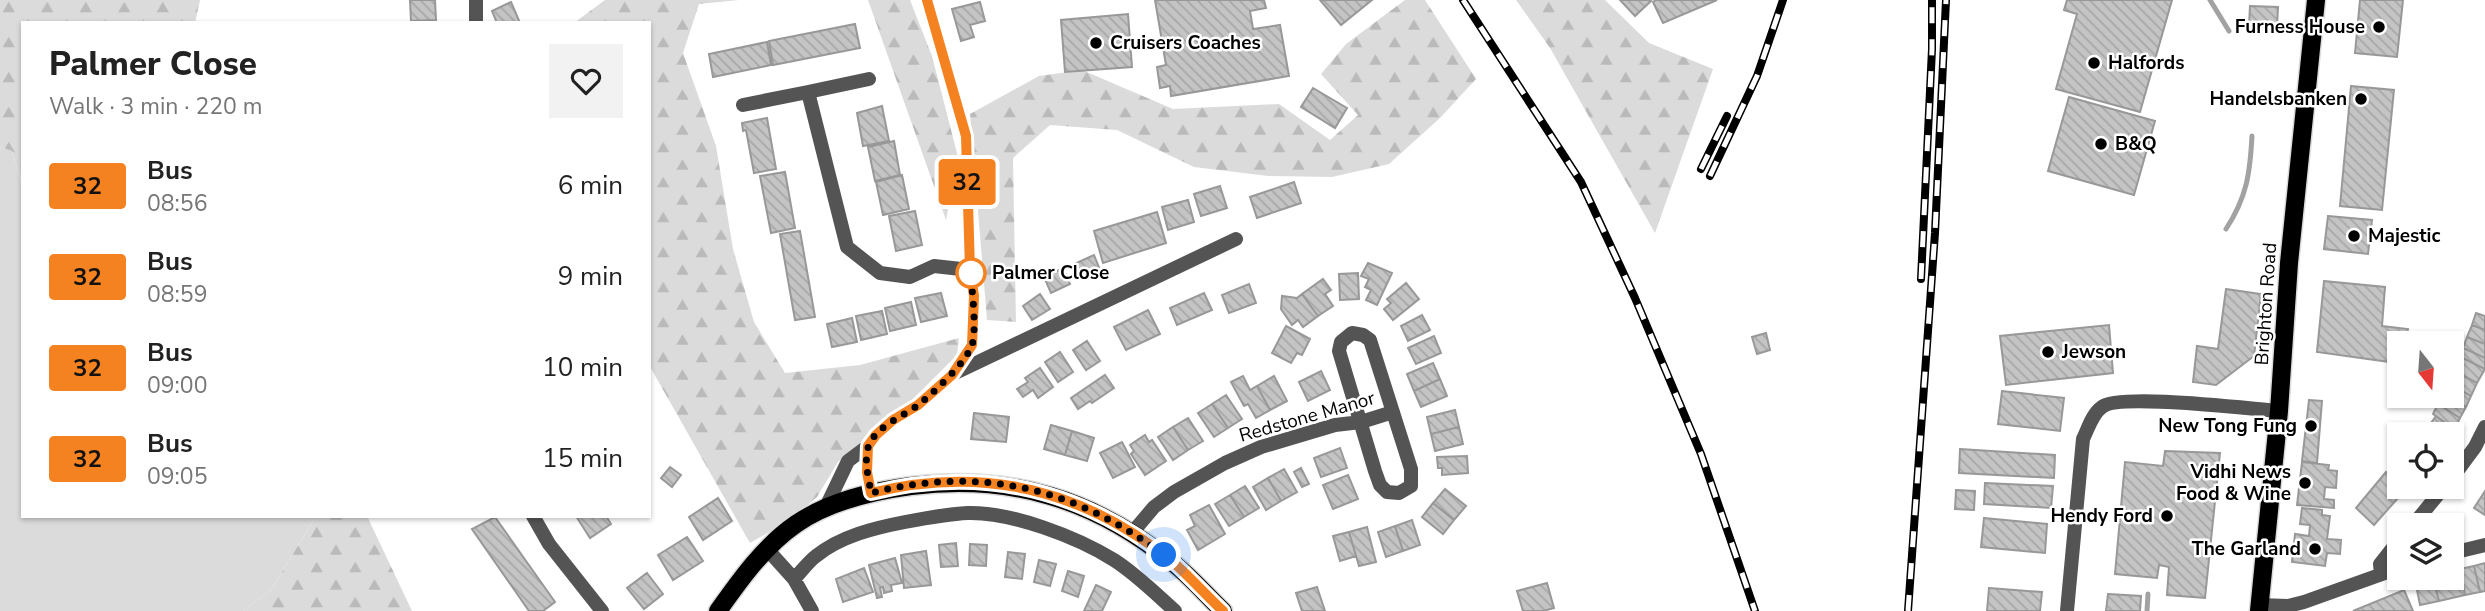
<!DOCTYPE html>
<html lang="en">
<head>
<meta charset="utf-8">
<style>
  body { margin:0; font-family:"Nunito Sans",sans-serif; background:#f2f2f2; color:#222; height:100vh; display:flex; flex-direction:column; font-size:26px; white-space:nowrap }
  * { box-sizing:border-box; margin:0 }
  p { font-size:23px; color:#767676 }
  .icon { flex:none; width:38px; height:38px; fill:none; stroke:currentColor; stroke-width:2; stroke-linecap:round; stroke-linejoin:round }
  .map { position:relative; flex:1; overflow:hidden }
  .side { position:absolute; left:21px; top:21px; width:630px; height:497px; display:flex; flex-direction:column; background:#fff; border-radius:0px; box-shadow:0 2px 5px #0004 }
  .side>* { flex:none }
  .badge { padding:0 14px; border-radius:5px; font-size:24px; line-height:46px }
  .needle { width:46px; rotate:163deg }
  .fabs { position:absolute; left:2387px; top:331px; display:grid; gap:14px }
  .fabs a { display:grid; place-items:center; width:77px; height:77px; border-radius:0px; background:#fff; box-shadow:0 2px 5px #0004; font-size:35px }
  .you { position:absolute; width:35px; height:35px; margin:-18px; border:5px solid #fff; border-radius:50%; background:#1a73e8; box-shadow:0 0 0 10px #1a73e833 }
  .map>.badge { position:absolute; translate:-50% -50%; box-shadow:0 0 0 4px #fff }
  .round { display:grid; place-items:center; flex:none; width:74px; height:74px; border-radius:0px; background:#f2f2f2 }
  .headline { display:flex; align-items:center; justify-content:space-between; height:119px; padding:0 28px }
  h1 { font-size:33px; font-weight:800; line-height:52px }
  ul { padding:0; list-style:none }
  li { display:flex; align-items:center; gap:21px; height:91px; padding:0 28px }
  li div { flex:1 }
  li b { display:block; font-size:26px }
  li em { font-style:normal }
  li .badge { min-width:77px; font-weight:700; text-align:center }
  .map>svg:first-child { display:block }
</style>
</head>
<body>
<div class="map">
<svg width="2485" height="611" viewBox="0 0 2485 611">
  <defs>
    <pattern id="forest-firs" width="22" height="20" patternUnits="userSpaceOnUse" patternTransform="scale(1.75)"><rect width="22" height="20" fill="#dbdbdb"/><path d="M5 1l3.5 6h-7zM16 11l3.5 6h-7z" fill="#bababa"/></pattern>
    <pattern id="building-back-hatch" width="6" height="6" patternUnits="userSpaceOnUse" patternTransform="scale(1.75)"><rect width="6" height="6" fill="#c4c4c4"/><path d="M-1 5l2 2M0 0l6 6M5-1l2 2" fill="none" stroke="#a7a7a7"/></pattern>
  </defs>
  <rect width="100%" height="100%" fill="#fff"/>
  <path fill="#dbdbdb" d="M0,147L12,151L23,188V516H316L271,590L243,611H0Z"/>
  <path fill="url(#forest-firs)" d="M0,0H200L195,23H23V188L12,151L0,147Z
    M605,0H739L699,4L683,53L716,146L733,249L754,322L785,373L860,365L959,338L957,355L900,412L838,462L817,497L787,522L750,543L649,365V23H574Z
    M868,0H910L932,56L958,157L946,220Z
    M1405,0H1425L1476,79L1440,118L1389,164L1332,177L1268,176L1194,167L1117,130L1050,125L1013,158L1016,322L987,320L970,114L1039,76L1082,70L1173,109L1279,104L1330,140L1358,115L1321,74L1346,44Z
    M1516,0H1605L1649,43L1713,69L1655,233L1550,48Z
    M316,516H367L412,611H243L271,590Z"/>
  <g fill="none" stroke-linecap="round" stroke-linejoin="round">
    <path stroke="#a2a2a2" stroke-width="5" d="M2210,0L2229,31
      M2226,229C2247,197 2250,173 2252,136
      M2147,611L2148,594"/>
  </g>
  <path fill="url(#building-back-hatch)" stroke="#989898" stroke-width="2" d="M410,0H435L436,20L411,21Z
    M1155,0H1264L1266,8L1250,11L1253,29L1280,25L1289,76L1171,96L1170,86L1160,88L1157,67L1166,65Z
    M1320,0H1372L1341,25Z
    M1620,0H1649L1651,1L1635,16Z
    M1656,0H1717L1663,23L1653,2Z
    M2067,0H2172L2140,112L2056,89L2077,14L2064,10Z
    M2360,0H2403L2397,57L2355,53Z
    M511,2L520,23H497L492,11Z
    M980,2L985,21L970,25L974,37L961,41L952,9Z
    M2250,6L2278,7L2277,28L2249,26Z
    M1128,14L1132,67L1065,72L1061,20Z
    M855,24L860,48L773,65L769,41Z
    M767,42L771,65L713,77L709,54Z
    M2351,86L2394,90L2382,210L2340,206Z
    M1313,88L1347,108L1335,128L1301,107Z
    M2069,97L2155,121L2134,195L2048,171Z
    M882,106L889,141L863,146L857,113Z
    M767,118L776,169L754,173L746,130L743,131L742,123Z
    M894,141L900,175L875,181L868,147Z
    M785,172L795,228L771,233L760,176Z
    M902,175L909,209L883,215L876,182Z
    M1294,182L1301,203L1257,218L1250,197Z
    M1220,186L1227,208L1201,216L1194,194Z
    M1188,200L1194,222L1168,230L1162,207Z
    M915,211L922,245L896,251L889,216Z
    M1157,212L1166,243L1103,263L1094,231Z
    M2328,216L2372,220L2368,254L2324,249Z
    M800,231L815,317L795,320L780,234Z
    M1094,255L1100,270L1079,280L1072,265Z
    M1368,263L1392,273L1377,305L1366,300L1371,290L1365,287L1369,279L1361,276Z
    M1063,268L1070,284L1051,293L1044,277Z
    M1358,273L1359,299L1340,300L1339,274Z
    M1323,279L1331,290L1325,294L1333,306L1318,316L1302,294Z
    M2324,281L2385,287L2382,326L2408,329L2404,343H2399L2397,363L2317,352Z
    M1406,283L1419,299L1393,320L1384,309L1391,303L1387,299Z
    M1249,284L1256,303L1229,313L1222,295Z
    M2226,289L2261,294L2254,356L2216,385L2193,382L2197,346L2218,349Z
    M941,293L947,316L921,322L915,298Z
    M1204,293L1212,310L1177,325L1170,308Z
    M1040,294L1050,309L1032,320L1023,306Z
    M1302,294L1318,316L1303,327L1298,320L1292,325L1281,309L1282,296L1297,298Z
    M911,302L916,325L890,331L885,308Z
    M1148,310L1160,334L1126,350L1114,327Z
    M882,311L887,334L861,340L856,316Z
    M2476,313L2485,316V330L2472,325Z
    M1422,315L1430,330L1408,341L1401,326Z
    M852,318L857,342L832,347L827,324Z
    M2109,325L2113,373L2006,385L2000,336Z
    M2472,325L2485,330V344L2467,337Z
    M1286,326L1310,339L1302,355L1297,353L1291,363L1272,353Z
    M1766,333L1770,350L1757,354L1752,337Z
    M1434,336L1441,353L1416,364L1408,348Z
    M2467,337L2485,344V358L2463,348Z
    M1087,341L1100,361L1086,370L1073,350Z
    M2455,344L2485,358V369L2452,353Z
    M1060,352L1073,372L1058,382L1045,362Z
    M2461,357L2485,369L2477,383L2454,371Z
    M1433,363L1440,379L1414,391L1407,374Z
    M1040,368L1053,387L1038,398L1033,390L1023,397L1017,389L1028,382L1025,378Z
    M1321,371L1330,390L1308,401L1299,382Z
    M2454,371L2477,383L2471,396L2452,385Z
    M1105,375L1114,388L1092,403L1090,401L1078,409L1071,398Z
    M1243,376L1250,390L1257,386L1270,410L1256,418L1248,404L1244,406L1231,382Z
    M1274,376L1287,401L1270,410L1257,386Z
    M1440,379L1447,396L1421,407L1414,391Z
    M2452,385L2471,396L2466,407L2447,396H2452Z
    M2002,391L2064,398L2060,431L1998,424Z
    M1226,395L1242,419L1228,428L1212,404Z
    M2442,396H2447L2466,407L2460,418L2438,404Z
    M2309,400L2322,401L2317,463L2302,461Z
    M1212,404L1228,428L1214,437L1198,413Z
    M2438,404L2460,418L2454,430L2433,414Z
    M1455,410L1459,427L1431,434L1427,417Z
    M974,413L1009,417L1006,442L971,439Z
    M2436,416L2457,431L2452,439V434H2441L2429,426Z
    M1188,418L1203,441L1188,450L1173,427Z
    M1051,425L1072,431L1065,455L1044,449Z
    M1173,427L1188,450L1173,460L1158,437Z
    M1459,427L1463,444L1435,451L1431,434Z
    M1072,431L1094,438L1087,461L1065,455Z
    M1145,435L1149,442L1152,440L1166,461L1145,475L1131,454L1134,451L1130,445Z
    M1122,442L1135,467L1113,478L1100,453Z
    M1340,448L1347,468L1321,477L1314,458Z
    M1960,449L2055,455L2054,478L1959,473Z
    M2165,451L2220,453L2205,598L2167,595L2169,567L2159,565L2157,578L2115,574L2125,462L2163,466Z
    M1467,456L1468,473L1442,475V468H1438L1437,457Z
    M2302,462L2329,465L2328,470L2337,471L2336,488L2325,487L2324,499L2334,500V508L2297,505Z
    M670,467L681,475L672,487L661,478Z
    M1301,468L1309,484L1302,487L1294,472Z
    M1284,469L1297,492L1281,501L1268,478Z
    M2386,472L2399,483V486L2406,489L2374,525L2356,508Z
    M1348,475L1358,499L1333,509L1323,485Z
    M1268,478L1281,501L1266,510L1253,487Z
    M1985,483L2053,486L2051,508L1984,504Z
    M1245,486L1259,508L1244,517L1230,495Z
    M1445,489L1466,506L1454,520L1433,503Z
    M1956,490L1975,491L1974,510L1955,509Z
    M2485,491V515L2474,508Z
    M1230,495L1244,517L1229,526L1215,504Z
    M718,498L732,521L703,540L689,517Z
    M1433,503L1454,520L1443,534L1422,517Z
    M1209,505L1225,534L1198,550L1187,530L1195,526L1190,515Z
    M2302,508L2322,510V515L2330,516L2327,539L2341,540L2340,554L2327,553L2325,566L2292,562L2295,534L2309,536L2310,525L2300,524Z
    M576,516H606L611,524L590,538Z
    M495,517L555,602L543,611H529L472,529Z
    M1984,518L2047,524L2045,553L1981,547Z
    M1412,520L1420,545L1403,551L1395,526Z
    M1395,526L1403,551L1386,557L1378,532Z
    M1367,527L1376,562L1359,566L1349,532Z
    M1349,532L1356,556L1340,561L1333,536Z
    M687,537L703,561L673,580L658,555Z
    M956,543L958,566L941,567L939,545Z
    M970,544L987,545L986,566L969,565Z
    M926,551L931,585L904,588L901,555Z
    M1008,552L1025,554L1022,579L1005,577Z
    M895,558L902,583L891,585L892,591L884,593L883,587L880,588L882,597L877,598L869,565Z
    M1039,560L1056,564L1050,586L1034,582Z
    M2485,563V591L2480,592L2474,566Z
    M2474,566L2480,592L2465,595L2460,569Z
    M864,568L873,592L843,602L836,579Z
    M2460,569L2465,595L2439,601L2433,578H2452V571Z
    M1068,571L1084,576L1078,597L1062,591Z
    M647,573L663,594L644,609L627,588Z
    M2424,578H2433L2439,601L2420,605L2415,580Z
    M1547,583L1554,608L1543,611H1523L1517,591Z
    M1096,585L1111,592L1102,611H1084Z
    M1317,587L1325,611H1302L1296,593Z
    M1989,588L2042,592L2040,611H1987Z
    M2404,590L2413,611H2353Z
    M2108,594L2141,596L2140,611H2106Z"/>
  <g fill="none" stroke-linecap="round" stroke-linejoin="round">
    <defs>
      <path id="primary" d="M718,611C740,580 764,546 796,524C828,502 873,491 911,486C1012,474 1095,499 1173,563C1191,577 1206,595 1223,611
        M2259,611L2279,411L2289,263L2316,0"/>
    </defs>
    <use href="#primary" stroke="#dbdbdb" stroke-width="21"/>
    <path stroke="#545454" stroke-width="14" d="M476,23V0
      M808,92L869,79
      M743,105L808,92L847,247L880,273L910,277L934,266L970,270
      M1352,333L1363,335L1370,340L1411,469V486L1399,493L1387,492L1380,485L1375,471L1339,351L1341,342Z
      M953,374L1236,239
      M868,446L867,472L871,493
      M2452,478L2475,447L2485,427
      M825,509L848,461L868,446L876,435L893,420L918,405L952,375L972,345L974,296L970,270L966,136L927,0
      M533,516L549,544L602,611
      M2413,525L2445,486
      M1132,533L1154,507L1174,492L1225,463L1261,447L1335,425L1361,422L1393,412
      M767,549L794,579L812,611
      M2452,553L2485,545
      M2381,574L2380,564L2399,540
      M794,579C801,572 808,562 816,556C841,536 874,528 905,522C926,518 947,514 968,513C1012,512 1077,537 1114,560C1136,574 1156,594 1175,611
      M2259,605L2288,606L2304,602L2399,568
      M2067,611L2083,439C2088,429 2092,414 2102,407C2119,393 2250,409 2279,411"/>
    <use href="#primary" stroke="#000" stroke-width="18"/>
    <defs>
      <path id="rail" d="M1463,0L1581,182L1635,298L1701,454L1755,611
        M1701,169L1727,116
        M1710,176L1757,76L1783,0
        M1921,279L1932,49V0
        M1908,611L1935,233L1946,0"/>
    </defs>
    <use href="#rail" stroke="#000" stroke-width="8"/>
    <use href="#rail" stroke="#fff" stroke-width="5" stroke-dasharray="16" stroke-linecap="butt"/>
  </g>
  <g fill="none" stroke-linecap="round" stroke-linejoin="round">
    <defs>
      <path id="line" d="M927,0L966,136L970,270L974,296L972,345L952,375L918,405L893,420L876,435L868,446L867,472L871,493C983,465 1084,490 1173,562C1190,577 1206,595 1223,611"/>
    </defs>
    <use href="#line" stroke="#fff" stroke-width="16"/>
    <use href="#line" stroke="#f58220" stroke-width="10"/>
    <path stroke="#000" stroke-width="7" stroke-dasharray="0 12.6" d="M971,273L970,270C972,287 977,330 972,345C966,363 933,393 918,405C902,417 877,426 869,445C863,459 869,479 871,493C981,465 1075,488 1164,555"/>
  </g>
  <g fill="#000" stroke="#fff" stroke-width="2.5">
    <circle cx="2379" cy="27" r="7"/>
    <circle cx="1096" cy="43" r="7"/>
    <circle cx="2094" cy="63" r="7"/>
    <circle cx="2361" cy="99" r="7"/>
    <circle cx="2101" cy="144" r="7"/>
    <circle cx="2354" cy="236" r="7"/>
    <circle cx="2048" cy="352" r="7"/>
    <circle cx="2311" cy="426" r="7"/>
    <circle cx="2305" cy="483" r="7"/>
    <circle cx="2167" cy="516" r="7"/>
    <circle cx="2315" cy="549" r="7"/>
  </g>
  <circle fill="#fff" stroke="#f58220" stroke-width="3.5" cx="971" cy="273" r="14"/>
  <g text-anchor="middle" dominant-baseline="central" stroke-width="5" stroke-linejoin="round" paint-order="stroke">
    <g font-size="19" font-weight="bold" fill="#000" stroke="#fff" text-anchor="end">
      <text x="2365" y="27">Furness House</text>
      <text x="1110" y="43" text-anchor="start">Cruisers Coaches</text>
      <text x="2108" y="63" text-anchor="start">Halfords</text>
      <text x="2347" y="99">Handelsbanken</text>
      <text x="2115" y="144" text-anchor="start">B&amp;Q</text>
      <text x="2368" y="236" text-anchor="start">Majestic</text>
      <text x="2062" y="352" text-anchor="start">Jewson</text>
      <text x="2297" y="426">New Tong Fung</text>
      <text x="2291" y="472">Vidhi News<tspan x="2291" dy="22">Food &amp; Wine</tspan></text>
      <text x="2153" y="516">Hendy Ford</text>
      <text x="2301" y="549">The Garland</text>
    </g>
    <g font-size="19" font-weight="bold" fill="#000" stroke="#fff" text-anchor="start">
      <text x="992" y="273">Palmer Close</text>
    </g>
    <g font-size="19" fill="#000" stroke="#fff">
      <text transform="translate(2266 304) rotate(-86)">Brighton Road</text>
      <text transform="translate(1307 417) rotate(-16)">Redstone Manor</text>
    </g>
  </g>
</svg>
<div class="fabs">
<a><svg class="needle" viewBox="-14 -14 28 28"><path d="M0-13l5 13h-10z" fill="#e53935"/><path d="M0 13l5-13h-10z" fill="#767676"/></svg></a>
<a><svg class="icon" aria-label="locate" viewBox="0 0 24 24"><circle cx="12" cy="12" r="6"/><path d="M12 2v4M12 18v4M2 12h4M18 12h4"/></svg></a>
<a><svg class="icon" aria-label="layers" viewBox="0 0 24 24"><path d="M12 4l9 5-9 5-9-5zM3 14l9 5 9-5"/></svg></a>
</div>
<div class="you" style="left:1164px;top:555px"></div>
<b class="badge" style="left:967px;top:182px;background:#f58220;color:#111">32</b>
<section class="side">
<div class="headline"><div><h1>Palmer Close</h1><p>Walk · 3 min · 220 m</p></div><a class="round"><svg class="icon" aria-label="heart" viewBox="0 0 24 24"><path d="M12 20l-8-8c-3-5 5-10 8-4 3-6 11-1 8 4z"/></svg></a></div>
<ul>
<li><span class="badge" style="background:#f58220;color:#111">32</span><div><b>Bus</b><p>08:56</p></div><em>6 min</em></li>
<li><span class="badge" style="background:#f58220;color:#111">32</span><div><b>Bus</b><p>08:59</p></div><em>9 min</em></li>
<li><span class="badge" style="background:#f58220;color:#111">32</span><div><b>Bus</b><p>09:00</p></div><em>10 min</em></li>
<li><span class="badge" style="background:#f58220;color:#111">32</span><div><b>Bus</b><p>09:05</p></div><em>15 min</em></li>
</ul>
</section>
</div>
</body>
</html>
